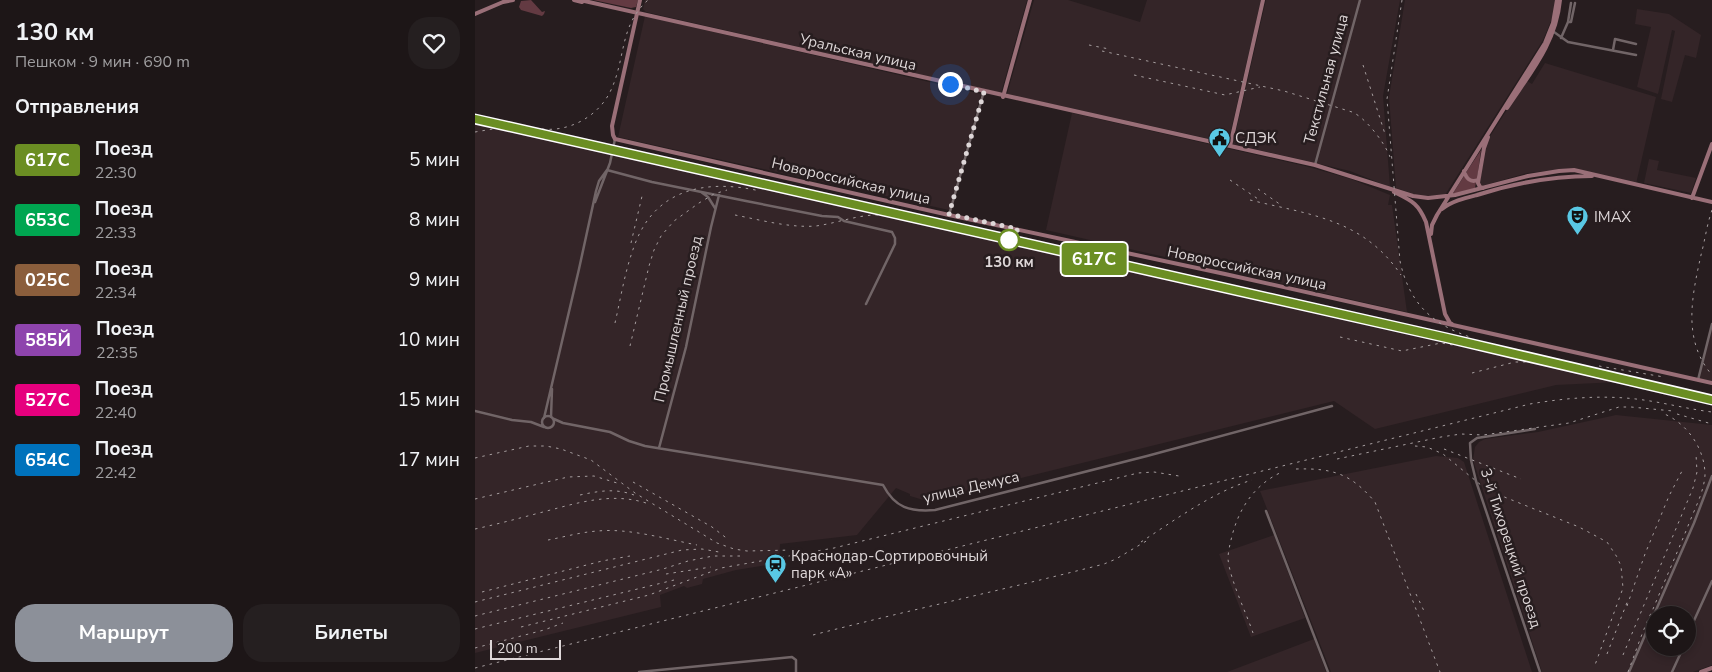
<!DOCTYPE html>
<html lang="ru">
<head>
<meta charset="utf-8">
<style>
  body { margin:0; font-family:"Nunito Sans",sans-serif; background:#251f20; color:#f1f3f6; height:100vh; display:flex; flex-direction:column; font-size:19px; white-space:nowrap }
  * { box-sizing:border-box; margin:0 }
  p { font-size:16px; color:#a09fa1 }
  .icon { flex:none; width:28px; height:28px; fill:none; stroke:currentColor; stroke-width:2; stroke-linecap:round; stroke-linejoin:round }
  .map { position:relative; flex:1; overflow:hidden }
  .side { display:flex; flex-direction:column; background:#1d1617; width:475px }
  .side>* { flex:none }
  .badge { padding:0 10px; border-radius:4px; font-size:18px; line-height:32px }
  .controls { position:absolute; left:1171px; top:606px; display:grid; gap:10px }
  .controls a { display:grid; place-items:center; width:50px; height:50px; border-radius:50%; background:#1d1617; box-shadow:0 2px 8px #0003,0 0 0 1px #3b3536; font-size:25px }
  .scale { position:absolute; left:15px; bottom:12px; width:71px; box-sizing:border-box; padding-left:5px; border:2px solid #ded7d8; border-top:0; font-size:14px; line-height:18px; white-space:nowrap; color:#ded7d8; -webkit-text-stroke:4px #271d1f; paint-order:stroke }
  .you { position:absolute; width:25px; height:25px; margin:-12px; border:4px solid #fff; border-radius:50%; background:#1a73e8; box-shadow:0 0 0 8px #1a73e833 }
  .map>.badge { position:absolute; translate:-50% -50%; box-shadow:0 0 0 2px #fff }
  h2 { padding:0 15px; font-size:19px; line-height:45px }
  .round { display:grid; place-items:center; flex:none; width:52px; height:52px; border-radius:20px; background:#251f20 }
  .overview { display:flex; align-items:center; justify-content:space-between; height:85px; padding:0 15px }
  h1 { font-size:24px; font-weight:700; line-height:38px }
  .cta { display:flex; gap:10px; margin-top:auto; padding:10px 15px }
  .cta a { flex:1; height:58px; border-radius:20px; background:#8c9099; color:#fff; font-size:20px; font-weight:700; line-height:58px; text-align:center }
  .cta a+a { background:#251f20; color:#f1f3f6 }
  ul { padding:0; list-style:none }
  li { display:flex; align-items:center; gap:15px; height:60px; padding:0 15px }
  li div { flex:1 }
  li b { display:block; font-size:19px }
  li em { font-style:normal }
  li .badge { min-width:55px; font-weight:700; text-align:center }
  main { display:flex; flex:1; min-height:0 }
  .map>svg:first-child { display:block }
</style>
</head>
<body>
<main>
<section class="side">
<div class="overview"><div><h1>130 км</h1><p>Пешком · 9 мин · 690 m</p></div><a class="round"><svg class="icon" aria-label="heart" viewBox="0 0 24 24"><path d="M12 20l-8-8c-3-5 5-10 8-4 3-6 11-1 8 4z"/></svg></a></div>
<h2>Отправления</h2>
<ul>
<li><span class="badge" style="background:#6b8e23;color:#fff">617C</span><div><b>Поезд</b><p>22:30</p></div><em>5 мин</em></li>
<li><span class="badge" style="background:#00a651;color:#fff">653С</span><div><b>Поезд</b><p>22:33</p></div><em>8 мин</em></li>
<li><span class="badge" style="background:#8b5e3c;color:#fff">025С</span><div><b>Поезд</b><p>22:34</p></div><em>9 мин</em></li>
<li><span class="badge" style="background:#8e44ad;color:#fff">585Й</span><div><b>Поезд</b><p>22:35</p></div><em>10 мин</em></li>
<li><span class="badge" style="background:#e6007e;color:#fff">527С</span><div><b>Поезд</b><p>22:40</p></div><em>15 мин</em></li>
<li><span class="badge" style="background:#0072bc;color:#fff">654С</span><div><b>Поезд</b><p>22:42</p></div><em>17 мин</em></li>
</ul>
<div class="cta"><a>Маршрут</a><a>Билеты</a></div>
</section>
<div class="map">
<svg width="1237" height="672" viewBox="0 0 1237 672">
  <rect width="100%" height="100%" fill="#271d1f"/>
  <path fill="#342528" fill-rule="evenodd" d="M170,0H552L526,93L171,12L168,9Z
    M559,0H593L665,22L672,0H786L753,143L532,94Z
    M791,0H925L908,96L915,187L875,171L758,144Z
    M930,0H1081L1078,16L1068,40L970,195L944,196L921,188L914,97Z
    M1162,9L1194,14L1226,35L1221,58L1210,55L1197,102L1186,99L1200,31L1197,30L1183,94L1162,87L1176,27L1160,24Z
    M170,16L506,94L474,210L143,137Z
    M1070,63L1181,97L1161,184L1099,168L1052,173L1007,186L1005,183L1010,148L1014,138L1042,94L1052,81L1057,84Z
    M597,113L830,166L876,179L915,195L913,205H917L932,312L571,230Z
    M0,122L915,331L1143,382L1081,385L900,429L859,401L452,501L435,496V494L421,488L382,535L305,544L304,563L261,570L228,579L227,584L212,588L209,586L185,595L186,607L0,653Z
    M1174,159L1184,161L1182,170L1221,178L1216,193L1169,183Z
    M1237,328V381L1224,379Z
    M1141,415L1237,425V665L1218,672H1067L998,460L1000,447L1004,442L1010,439L1063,432ZM1180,615H1212V648H1180Z
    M961,456L983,458L989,462L1057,672H856L785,491Z
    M799,535L830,618L776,637L744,554Z
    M839,639L851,672H752Z"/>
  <path fill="#633a42" d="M56,0L67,12L70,11L69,14L67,16L46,10L44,7L46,1Z
    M118,0H163L161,7L156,8Z
    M1006,150L1002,179H996L992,175V171Z
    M989,176C992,180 995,183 1001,182L1000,188L977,195Z"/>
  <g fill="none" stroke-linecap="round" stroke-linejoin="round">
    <path stroke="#716567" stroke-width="2.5" d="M1093,22L1096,3
      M1079,32L1093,42L1161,55
      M1086,38L1093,22H1096L1100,3
      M1138,50L1140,39L1161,44
      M840,165L885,0
      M132,170L177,182L271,201L347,216L363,217L369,221L417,232L420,238V244L391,304
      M226,192L233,197L240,208
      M120,202L135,163L140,139
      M474,215L509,91
      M1223,380L1237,324
      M0,411L37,420L56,422L69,427
      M67 422a6 6 0 1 1 12 0a6 6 0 1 1-12 0Z
      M76,417L77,389
      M69,418L104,269L121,191L124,181L132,170
      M79,419L88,423L135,432L154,441L170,446L408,485C420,508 435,512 460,510L672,456L857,406
      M1060,429L1002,438L995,443L996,460L1001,481L1065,672
      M184,448L211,347L236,227L244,195
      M791,511L853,672
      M1212,636L1237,581
      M164,672L317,657L321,660V672
      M1154,672L1219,523L1237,476
      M1197,672L1208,648"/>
    <path stroke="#9a6f78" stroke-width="4" d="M99,0L107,2
      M105,0L840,165L938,196L953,198L980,195L1053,176L1084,171L1099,170L1237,202
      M165,0L137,126L138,135L140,139L474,215L750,274L1237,383
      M0,14L28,2L38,0
      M528,97L555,0
      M1032,108C1055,73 1081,43 1085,0
      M755,146L788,0
      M989,171C991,178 995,183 1003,180
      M1008,188L1005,187L1003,183L1009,148L1013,137
      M919,192C937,201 943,203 951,222L970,314L975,323L977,324
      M1217,198L1237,144
      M967,209C977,201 990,198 1002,195C1040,183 1077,176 1117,176
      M962,215L1070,43L1078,23L1082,0
      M956,234L957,225L962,215
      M1226,672L1237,668"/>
    <path stroke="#a69e9f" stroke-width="1" stroke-dasharray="2.5 5" stroke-linecap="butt" d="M927,0L912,99L925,261C934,303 957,325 998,338
      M614,45L634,49
      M627,51L809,91L877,112C890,117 910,143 915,157
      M888,65L910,134
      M659,75L750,95L785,87
      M0,119L1237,398
      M67,129C95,132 124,116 136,90C151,58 144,26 173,0
      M0,132L24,128
      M755,180L786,201
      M783,189L806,205
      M775,200C836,215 888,219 926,275
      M1237,210C1232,224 1230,240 1226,255C1217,296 1207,340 1237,375
      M260,215C286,220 314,228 341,226C363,223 384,214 407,215
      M156,243L168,192
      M140,323C146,297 150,270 160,244C181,188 232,179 285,191
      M865,337L927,351L966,343L978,345
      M155,346L174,266L179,250L186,236L199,221L224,203L239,194L252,190
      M1124,366L1189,377
      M997,373L1040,362H1057
      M1202,414L1237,424
      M940,446L952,447L968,454L1012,490L1104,527L1132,542L1142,557L1146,566L1148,588L1120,665
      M969,449L1046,479
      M0,458L54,446H71L86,449L116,460L160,493L242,543L259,549L272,551L319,550
      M862,459L966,437L986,434L1008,435L1094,423L1144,407H1156L1198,411
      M821,469C859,468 876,474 900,502L965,672
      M158,482L237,527L254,540
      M105,495C124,491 140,488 159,495
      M0,499L93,477L119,476L142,483
      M0,529C23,524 45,518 68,512C102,503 136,492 171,503
      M73,540C89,537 106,532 123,531C154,528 191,539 222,545
      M666,542C700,520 738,492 777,480
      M191,574L236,567
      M7,592L127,561L155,556
      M941,594L949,611
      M0,602L207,550L227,549L244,552
      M1152,606L1170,554L1194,496L1207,471
      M0,616L188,569L213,561L238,556H269
      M46,627L174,595L246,568L359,548L663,473L679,472L704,476
      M0,629L199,580
      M778,633C771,612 755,580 753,559C753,552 755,544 757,536C764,508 780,484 807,472
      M338,635C435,610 532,589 629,564L641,559L673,540
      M0,648L69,630L88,623
      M1132,654L1153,600
      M1148,655L1218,488L1222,472L1221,454
      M0,668L1055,404C1090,398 1126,395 1161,399C1187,402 1212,409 1237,412
      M1153,672C1161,651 1168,629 1178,609C1190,580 1203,551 1215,521C1221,506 1229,491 1230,475C1230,448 1211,422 1187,413"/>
  </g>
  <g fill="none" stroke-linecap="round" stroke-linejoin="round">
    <defs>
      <path id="line" d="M0,119L972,338L1237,400"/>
    </defs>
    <use href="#line" stroke="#fff" stroke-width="11"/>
    <use href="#line" stroke="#6b8e23" stroke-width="8"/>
    <path stroke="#ded7d8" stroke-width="5" stroke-dasharray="0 9" d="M475,84L509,92L474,214L543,229L534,240"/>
  </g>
  <defs>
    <symbol id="civic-pin" viewBox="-11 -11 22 30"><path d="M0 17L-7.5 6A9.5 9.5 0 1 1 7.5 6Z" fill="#59c8e4" stroke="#271d1f"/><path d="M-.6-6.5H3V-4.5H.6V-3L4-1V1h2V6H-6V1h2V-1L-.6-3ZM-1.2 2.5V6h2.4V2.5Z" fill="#111"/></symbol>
    <symbol id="theatre-pin" viewBox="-11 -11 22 30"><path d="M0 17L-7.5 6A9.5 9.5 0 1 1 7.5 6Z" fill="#59c8e4" stroke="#271d1f"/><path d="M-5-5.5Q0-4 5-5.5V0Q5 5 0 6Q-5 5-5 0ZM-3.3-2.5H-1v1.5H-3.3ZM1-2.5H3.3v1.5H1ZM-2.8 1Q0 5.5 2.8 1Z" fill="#111"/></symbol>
    <symbol id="station-pin" viewBox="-11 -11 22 30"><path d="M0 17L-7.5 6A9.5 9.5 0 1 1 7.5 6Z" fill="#59c8e4" stroke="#271d1f"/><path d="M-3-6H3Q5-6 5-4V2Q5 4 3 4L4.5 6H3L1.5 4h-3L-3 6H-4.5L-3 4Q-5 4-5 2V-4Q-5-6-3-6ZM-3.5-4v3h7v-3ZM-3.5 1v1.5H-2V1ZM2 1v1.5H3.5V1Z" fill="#111"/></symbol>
  </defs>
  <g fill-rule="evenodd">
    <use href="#civic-pin" x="732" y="126" width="25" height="34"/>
    <use href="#theatre-pin" x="1090" y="204" width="25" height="34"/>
    <use href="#station-pin" x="288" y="552" width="25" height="34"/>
  </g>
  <circle fill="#fff" stroke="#6b8e23" stroke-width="2.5" cx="534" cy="240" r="10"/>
  <g text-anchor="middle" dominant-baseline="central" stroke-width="5" stroke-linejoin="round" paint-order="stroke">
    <g font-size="15" fill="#ded7d8" stroke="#271d1f">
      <text transform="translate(383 52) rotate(13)">Уральская улица</text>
      <text transform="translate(851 79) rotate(-75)">Текстильная улица</text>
      <text transform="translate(376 181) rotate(13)">Новороссийская улица</text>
      <text transform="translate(772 268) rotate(12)">Новороссийская улица</text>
      <text transform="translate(203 319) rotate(-77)">Промышленный проезд</text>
      <text transform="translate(496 487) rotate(-13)">улица Демуса</text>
      <text transform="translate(1036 548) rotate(72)">3-й Тихорецкий проезд</text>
    </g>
    <g font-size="15" fill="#ded7d8" stroke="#271d1f" text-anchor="start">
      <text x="760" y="138">СДЭК</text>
      <text x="1119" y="217">IMAX</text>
      <text x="316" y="556">Краснодар-Сортировочный<tspan x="316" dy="17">парк «А»</tspan></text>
    </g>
    <g font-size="15" font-weight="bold" fill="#ded7d8" stroke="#271d1f">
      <text x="534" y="262">130 км</text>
    </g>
  </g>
</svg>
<div class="controls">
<a><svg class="icon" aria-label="locate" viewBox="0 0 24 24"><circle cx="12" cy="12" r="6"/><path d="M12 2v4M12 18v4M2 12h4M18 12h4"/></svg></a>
</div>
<div class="scale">200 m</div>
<div class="you" style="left:475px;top:84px"></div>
<b class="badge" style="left:619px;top:259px;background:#6b8e23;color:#fff">617C</b>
</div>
</main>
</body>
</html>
